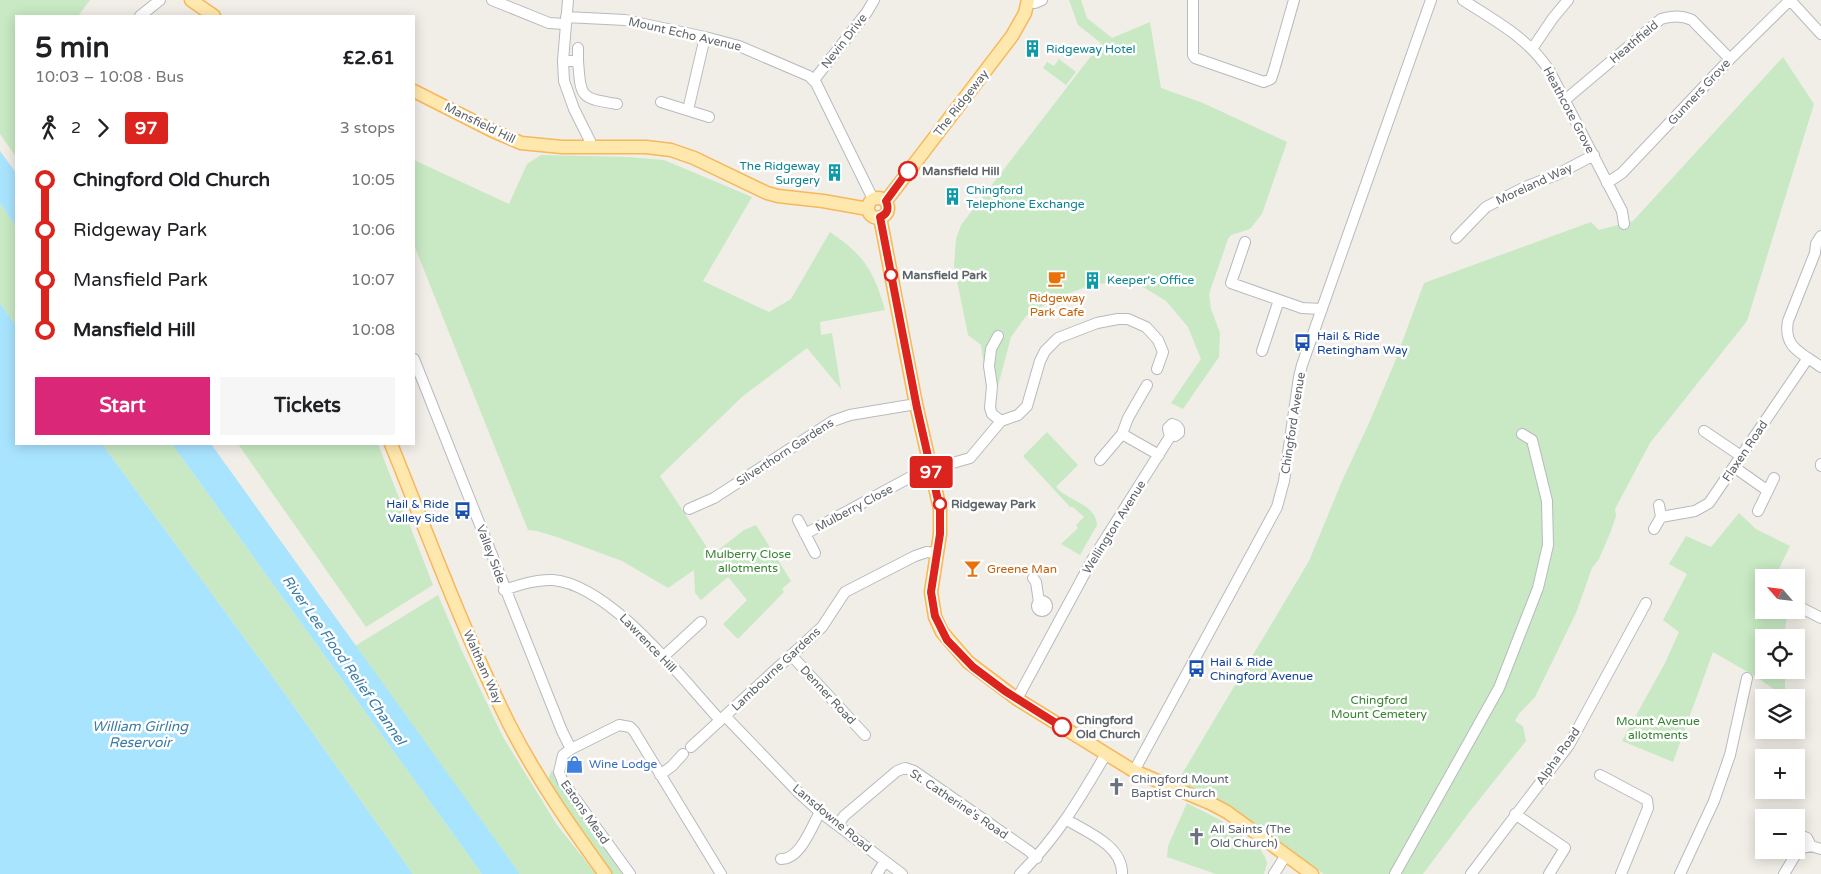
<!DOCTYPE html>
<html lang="en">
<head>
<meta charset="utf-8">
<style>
  body { margin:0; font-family:"Varela Round",sans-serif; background:#f6f6f6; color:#202124; height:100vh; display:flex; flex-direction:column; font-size:19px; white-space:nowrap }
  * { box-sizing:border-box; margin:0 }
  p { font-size:16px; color:#757577 }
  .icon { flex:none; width:28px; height:28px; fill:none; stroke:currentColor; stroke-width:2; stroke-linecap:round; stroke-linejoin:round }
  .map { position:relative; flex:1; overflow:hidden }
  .side { position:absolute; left:15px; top:15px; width:400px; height:430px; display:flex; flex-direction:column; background:#fff; border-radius:0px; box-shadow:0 2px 12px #0003 }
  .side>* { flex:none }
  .badge { padding:0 10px; border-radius:4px; font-size:18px; line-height:32px }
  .needle { width:32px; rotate:298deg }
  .buttons { position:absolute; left:1755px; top:569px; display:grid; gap:10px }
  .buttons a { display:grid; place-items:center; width:50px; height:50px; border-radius:0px; background:#fff; box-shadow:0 2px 12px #0003; font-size:25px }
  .map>.badge { position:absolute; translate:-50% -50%; box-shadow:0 0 0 2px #fff }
  .legs { display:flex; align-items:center; gap:8px; height:55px; padding:0 20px; font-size:16px }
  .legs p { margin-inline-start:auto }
  .summary { display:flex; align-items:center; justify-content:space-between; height:85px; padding:0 20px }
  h1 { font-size:28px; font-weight:800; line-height:38px }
  .action { display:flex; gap:10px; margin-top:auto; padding:10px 20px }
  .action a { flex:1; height:58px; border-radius:0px; background:#db2777; color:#fff; font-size:20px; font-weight:800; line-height:58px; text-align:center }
  .action a+a { background:#f6f6f6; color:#202124 }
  ul { padding:0 20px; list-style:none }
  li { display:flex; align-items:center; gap:18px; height:50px; font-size:19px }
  li i { display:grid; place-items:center; width:8px; height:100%; margin:0 6px; background:currentColor }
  li i::after { content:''; width:12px; height:12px; margin:-6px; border:4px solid; border-radius:50%; background:#fff }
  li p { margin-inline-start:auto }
  li:first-child i { background:linear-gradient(#0000 50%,currentColor 0) }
  li:last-child i { background:linear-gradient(currentColor 50%,#0000 0) }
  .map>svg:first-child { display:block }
</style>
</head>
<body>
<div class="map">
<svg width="1821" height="874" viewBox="0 0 1821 874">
  <rect width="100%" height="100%" fill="#f1eee7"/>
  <path fill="#c8e9c3" d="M0,0H90L78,16H16V157L0,134Z
    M1069,0H1081L1087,18L1112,38L1150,22L1161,88L1203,103L1287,142L1262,214L1250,229L1231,235L1228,239L1209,294L1211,309L1220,333L1219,357L1183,409L1171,403L1201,359L1188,327L1166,301L1135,282L1093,284L1057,298L1026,316L1011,337L998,386L987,385L981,345L968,335L954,266L956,239L961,225L1101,43L1078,25Z
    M1783,57L1814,104L1747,321L1650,443L1615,509L1616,516L1611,531L1599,559L1592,568L1576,613L1535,697L1518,715L1515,721L1523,726L1526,741L1471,810L1423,874H1324L1218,800L1176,784L1309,561L1342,481L1369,423L1394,364L1424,283L1591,222L1599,230L1633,221Z
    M1059,59L1076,72L1066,85L1043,68L1047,62L1054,66Z
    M541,155L628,157L664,160L752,197L703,281L769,312L791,299L830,232C864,255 874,271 885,310L820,322L821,335L832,333L841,389L807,348L743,396L660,476L712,555L744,530L756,525L791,581L782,589L784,592L738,639L723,624L747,600L728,577L701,600L695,593L694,570L668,588L622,561L557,537L537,531L528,530L414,245V160L509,204L527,164Z
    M0,203L16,226V326L0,303Z
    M1047,432L1078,465L1056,487C1068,501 1096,504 1097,525L1080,555L1061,544L1078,528L1076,525L1084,517L1073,507H1070L1023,456Z
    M102,444H172L482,874H413L268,670Z
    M238,444H378L433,585L366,627Z
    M1739,513L1756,529L1790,546L1775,577L1764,578V610H1788L1784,637L1764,638V670H1785V697L1758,678L1713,652L1673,762L1622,741L1665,663L1679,632L1663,620L1687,574L1669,564L1686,536L1711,547Z
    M438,595L461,649L503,737L557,825L596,874H520L355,646Z
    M552,770L624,874H609L548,779Z
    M1187,803L1222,821L1261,850L1265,857L1267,863L1264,874H1216L1167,857L1168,846Z"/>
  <path fill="#a9e4ff" d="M0,151L16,173V226L0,203Z
    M0,303L16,326V444H102L268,670L413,874H0Z
    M172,444H211L520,874H482Z"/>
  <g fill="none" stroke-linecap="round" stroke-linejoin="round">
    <defs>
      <path id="minor" d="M492,0L549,23L565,24
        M568,0L563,61L564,81L574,109L590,141L591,148
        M1193,0V55L1195,58L1264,82L1271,79L1274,70L1294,0
        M1463,0C1495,21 1527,37 1549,70L1622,211L1624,224
        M1790,0L1821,34
        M1028,2L1035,3L1042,0
        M140,16L160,0
        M566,17L625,20L705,37L739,46L809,76L816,83L873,199
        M1532,49L1553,18L1568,0
        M563,61H578C581,98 580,98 617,104
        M578,61V48
        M814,80L867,12L874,0
        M1565,100L1661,19C1672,16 1681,15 1692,20L1730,59
        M661,102L709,117
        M688,110L705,37
        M1607,183L1622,173L1730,59L1790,0
        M1821,236L1816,244L1815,253L1788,321C1783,348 1802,353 1821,367
        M1456,238L1486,207L1525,187L1556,175L1594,155
        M1245,242L1231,283L1302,308L1322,309
        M998,336L991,349L989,366L992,386L990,408L992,414L1001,421
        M1262,351L1279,300
        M414,359L562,731L571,749
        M1704,431L1741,456
        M1122,434L1159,455
        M1100,460L1122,434L1128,418L1147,385
        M1821,464V466
        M1734,467L1768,491
        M689,509L714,498L833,421L850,415L916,404
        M1758,511L1774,478
        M1661,517L1695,511L1709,503L1808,358
        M798,520L815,553
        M1654,529L1661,517L1659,505
        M805,534L918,473L970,458L1001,421L1018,415L1027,406L1040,361L1045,351L1058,338L1097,323L1118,319H1128L1146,327L1158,340L1163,352L1157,369
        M1033,578L1036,582L1039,602
        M504,590C519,585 537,579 553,580C611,585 682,679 720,720
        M1037 606a5 5 0 1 1 10 0a5 5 0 1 1-10 0Z
        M1796,605L1821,618
        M791,655L865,735
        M663,657L701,622
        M1017,699L1092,560L1171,435L1175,436L1179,433V429L1177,426L1172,424L1168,428L1169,433L1171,435
        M725,716L799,793L820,812L902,874
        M691,747L822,627L845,592L915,556L927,552L937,553
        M1134,771L1277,507L1284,481L1299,377L1302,365L1431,0
        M660,775L672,766L683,754
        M1600,775L1647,800L1648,808L1621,874
        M1515,814L1565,848L1549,874
        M1067,820C1087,832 1123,846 1122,874
        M838,825L844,816L897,771L905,768L914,771L1029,851L1037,858
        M1796,839L1802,836L1807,838L1811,846
        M781,859C800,860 812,826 820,812
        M630,874L563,782L559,772L563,755L571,749L619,725L630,727L634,731L721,874
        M877,874L885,861
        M1020,874C1058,836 1079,800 1106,754
        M1274,874L1286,855
        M1395,874L1499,688L1538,588L1548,545L1547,501L1532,440L1522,434
        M1471,874L1569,745L1646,603
        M1680,874L1714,801L1730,755L1747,678
        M1784,874L1799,849L1811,846L1821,849"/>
      <path id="major" d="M191,0L214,16
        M414,91L491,130L521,143L562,147H646L671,150L694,158L767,193L778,196L823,201L868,209
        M868 208a10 10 0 1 1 20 0a10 10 0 1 1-20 0Z
        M886,201L1012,36L1025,13L1028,0
        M880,217L916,404L940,509V534L931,592L935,617L942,632L968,662L1017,699L1134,771L1210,803L1227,812L1312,874
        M391,444C429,538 464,633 509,724C536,777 570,826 605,874"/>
    </defs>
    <use href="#minor" stroke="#b7babe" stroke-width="12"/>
    <use href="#major" stroke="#f7b75b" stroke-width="15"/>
    <use href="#minor" stroke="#fff" stroke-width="10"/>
    <use href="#major" stroke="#ffe8ae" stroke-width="12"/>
  </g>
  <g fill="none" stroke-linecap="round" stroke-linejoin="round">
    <defs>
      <path id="line-1" d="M908,171L886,201C889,208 888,214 880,217L917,408L940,509V534L931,592L935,616L947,640L973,667L1005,691L1062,727"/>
    </defs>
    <use href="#line-1" stroke="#fff" stroke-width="11"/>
    <use href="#line-1" stroke="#dc241f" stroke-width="8"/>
  </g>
  <defs>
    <symbol id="building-bare" viewBox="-9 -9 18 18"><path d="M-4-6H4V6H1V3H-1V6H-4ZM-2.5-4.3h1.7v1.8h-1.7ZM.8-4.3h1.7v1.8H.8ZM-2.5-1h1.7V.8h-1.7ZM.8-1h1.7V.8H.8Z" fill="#0f9aa8" stroke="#fff" stroke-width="2.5" paint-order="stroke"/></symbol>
    <symbol id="cafe-bare" viewBox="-9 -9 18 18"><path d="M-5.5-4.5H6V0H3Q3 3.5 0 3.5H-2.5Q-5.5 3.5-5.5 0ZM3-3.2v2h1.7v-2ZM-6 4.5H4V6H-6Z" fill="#e8710a" stroke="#fff" stroke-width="2.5" paint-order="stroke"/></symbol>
    <symbol id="bus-bare" viewBox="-9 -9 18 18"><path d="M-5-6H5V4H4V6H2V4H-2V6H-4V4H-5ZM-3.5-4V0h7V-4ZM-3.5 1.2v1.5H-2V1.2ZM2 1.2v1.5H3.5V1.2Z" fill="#1a4fb4" stroke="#fff" stroke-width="2.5" paint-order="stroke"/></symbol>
    <symbol id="bar-bare" viewBox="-9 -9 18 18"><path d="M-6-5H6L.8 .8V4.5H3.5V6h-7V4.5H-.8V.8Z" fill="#e8710a" stroke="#fff" stroke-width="2.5" paint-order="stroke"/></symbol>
    <symbol id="shop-bare" viewBox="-9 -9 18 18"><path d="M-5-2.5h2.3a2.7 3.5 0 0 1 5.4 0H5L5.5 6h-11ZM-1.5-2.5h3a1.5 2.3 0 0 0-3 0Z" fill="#3f7fe0" stroke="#fff" stroke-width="2.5" paint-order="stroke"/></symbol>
    <symbol id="church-bare" viewBox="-9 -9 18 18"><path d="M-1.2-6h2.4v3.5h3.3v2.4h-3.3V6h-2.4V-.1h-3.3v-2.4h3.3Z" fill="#6b7280" stroke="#fff" stroke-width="2.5" paint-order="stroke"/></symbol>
  </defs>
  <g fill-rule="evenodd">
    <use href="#building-bare" x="1020" y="36" width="25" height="25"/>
    <use href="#building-bare" x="822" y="160" width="25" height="25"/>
    <use href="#building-bare" x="940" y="184" width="25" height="25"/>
    <use href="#cafe-bare" x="1044" y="266" width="25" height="25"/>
    <use href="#building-bare" x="1080" y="268" width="25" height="25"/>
    <use href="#bus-bare" x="1290" y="330" width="25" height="25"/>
    <use href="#bus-bare" x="450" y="498" width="25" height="25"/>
    <use href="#bar-bare" x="960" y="556" width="25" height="25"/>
    <use href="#bus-bare" x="1184" y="656" width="25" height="25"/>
    <use href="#shop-bare" x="562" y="752" width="25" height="25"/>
    <use href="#church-bare" x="1104" y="774" width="25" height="25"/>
    <use href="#church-bare" x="1184" y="824" width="25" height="25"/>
  </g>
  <g fill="#fff" stroke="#dc241f" stroke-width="2.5">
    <circle cx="908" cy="171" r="9"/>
    <circle cx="891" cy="275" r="6"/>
    <circle cx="940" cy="504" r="6"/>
    <circle cx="1062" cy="727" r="9"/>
  </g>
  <g text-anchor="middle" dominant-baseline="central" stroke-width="5" stroke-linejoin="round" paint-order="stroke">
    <g font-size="12" fill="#5e6468" stroke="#fff">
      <text transform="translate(685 34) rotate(13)">Mount Echo Avenue</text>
      <text transform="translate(844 41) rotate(-52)">Nevin Drive</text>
      <text transform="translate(1634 42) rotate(-40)">Heathfield</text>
      <text transform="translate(1699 92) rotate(-47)">Gunners Grove</text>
      <text transform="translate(961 103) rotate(-52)">The Ridgeway</text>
      <text transform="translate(1569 110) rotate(62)">Heathcote Grove</text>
      <text transform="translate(480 123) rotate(26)">Mansfield Hill</text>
      <text transform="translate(1534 184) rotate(-25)">Moreland Way</text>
      <text transform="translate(1293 423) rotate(-81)">Chingford Avenue</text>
      <text transform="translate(1745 451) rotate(-56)">Flaxen Road</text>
      <text transform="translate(785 452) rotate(-33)">Silverthorn Gardens</text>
      <text transform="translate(854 508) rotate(-28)">Mulberry Close</text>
      <text transform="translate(1114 527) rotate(-58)">Wellington Avenue</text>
      <text transform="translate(491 554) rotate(69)">Valley Side</text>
      <text transform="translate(648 643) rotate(46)">Lawrence Hill</text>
      <text transform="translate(483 667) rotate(66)">Waltham Way</text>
      <text transform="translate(776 669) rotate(-43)">Lambourne Gardens</text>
      <text transform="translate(828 695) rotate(47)">Denner Road</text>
      <text transform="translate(1558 756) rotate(-55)">Alpha Road</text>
      <text transform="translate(959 804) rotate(34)">St. Catherine's Road</text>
      <text transform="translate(585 812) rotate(55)">Eatons Mead</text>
      <text transform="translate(832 818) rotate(40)">Lansdowne Road</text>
    </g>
    <g font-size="12" fill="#0d838f" stroke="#fff" text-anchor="start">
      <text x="1046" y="49">Ridgeway Hotel</text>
      <text x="820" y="166" text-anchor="end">The Ridgeway<tspan x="820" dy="14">Surgery</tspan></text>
      <text x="966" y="190">Chingford<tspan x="966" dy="14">Telephone Exchange</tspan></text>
      <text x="1107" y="280">Keeper's Office</text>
    </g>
    <g font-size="12" font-weight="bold" fill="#5e6468" stroke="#fff" text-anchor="start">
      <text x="922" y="171">Mansfield Hill</text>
      <text x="902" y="275">Mansfield Park</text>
      <text x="951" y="504">Ridgeway Park</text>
      <text x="1076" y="720">Chingford<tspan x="1076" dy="14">Old Church</tspan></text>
    </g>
    <g font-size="12" fill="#c56008" stroke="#fff">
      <text x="1057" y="298">Ridgeway<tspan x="1057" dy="14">Park Cafe</tspan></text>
      <text x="987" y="569" text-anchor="start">Greene Man</text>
    </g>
    <g font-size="12" fill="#164399" stroke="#fff" text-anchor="start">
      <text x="1317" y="336">Hail &amp; Ride<tspan x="1317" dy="14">Retingham Way</tspan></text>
      <text x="449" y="504" text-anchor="end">Hail &amp; Ride<tspan x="449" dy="14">Valley Side</tspan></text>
      <text x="1210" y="662">Hail &amp; Ride<tspan x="1210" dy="14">Chingford Avenue</tspan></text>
    </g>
    <g font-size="12" fill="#388331" stroke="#fff">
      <text x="748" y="554">Mulberry Close<tspan x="748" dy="14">allotments</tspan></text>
      <text x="1379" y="700">Chingford<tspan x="1379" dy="14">Mount Cemetery</tspan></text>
      <text x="1658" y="721">Mount Avenue<tspan x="1658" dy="14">allotments</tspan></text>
    </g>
    <g font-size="12" fill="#366cbe" stroke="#fff" text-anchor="start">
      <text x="589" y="764">Wine Lodge</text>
    </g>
    <g font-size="12" fill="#5b616d" stroke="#fff" text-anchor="start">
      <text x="1131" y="779">Chingford Mount<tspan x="1131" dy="14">Baptist Church</tspan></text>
      <text x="1210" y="829">All Saints (The<tspan x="1210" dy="14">Old Church)</tspan></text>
    </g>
    <g font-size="14" font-style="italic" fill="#3b7ba4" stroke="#fff">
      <text transform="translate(344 660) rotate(55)">River Lee Flood Relief Channel</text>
      <text x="140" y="726">William Girling<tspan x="140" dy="16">Reservoir</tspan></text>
    </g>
  </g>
</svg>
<div class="buttons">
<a><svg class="needle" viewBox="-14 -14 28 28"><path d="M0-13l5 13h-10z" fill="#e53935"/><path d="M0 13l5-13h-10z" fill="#757577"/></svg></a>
<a><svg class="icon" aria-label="locate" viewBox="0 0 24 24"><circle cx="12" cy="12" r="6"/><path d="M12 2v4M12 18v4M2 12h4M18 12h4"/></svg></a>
<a><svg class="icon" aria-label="layers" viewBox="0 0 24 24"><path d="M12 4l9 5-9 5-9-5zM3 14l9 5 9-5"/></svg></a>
<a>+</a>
<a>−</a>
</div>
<b class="badge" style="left:931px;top:472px;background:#dc241f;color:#fff">97</b>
<section class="side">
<div class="summary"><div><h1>5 min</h1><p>10:03 – 10:08 · Bus</p></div><b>£2.61</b></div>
<div class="legs"><svg class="icon" aria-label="walk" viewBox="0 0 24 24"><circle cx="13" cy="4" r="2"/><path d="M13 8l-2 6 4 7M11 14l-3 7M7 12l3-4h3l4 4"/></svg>2<svg class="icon" aria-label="forward" viewBox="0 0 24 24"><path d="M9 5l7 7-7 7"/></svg><b class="badge" style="background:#dc241f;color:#fff">97</b><p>3 stops</p></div>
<ul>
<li><i style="color:#dc241f"></i><b>Chingford Old Church</b><p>10:05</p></li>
<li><i style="color:#dc241f"></i><span>Ridgeway Park</span><p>10:06</p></li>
<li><i style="color:#dc241f"></i><span>Mansfield Park</span><p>10:07</p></li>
<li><i style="color:#dc241f"></i><b>Mansfield Hill</b><p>10:08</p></li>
</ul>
<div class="action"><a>Start</a><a>Tickets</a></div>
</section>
</div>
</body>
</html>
